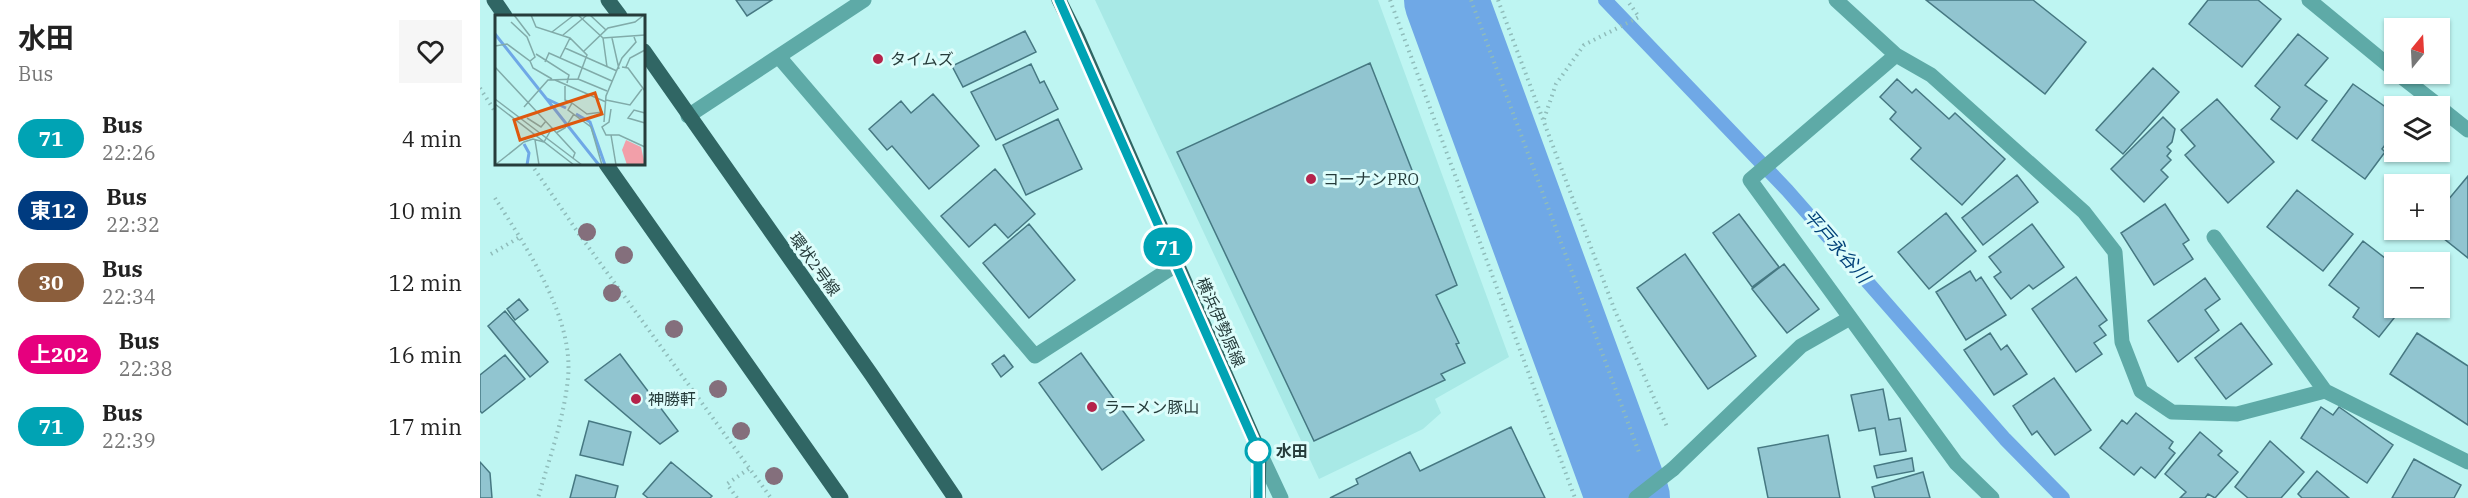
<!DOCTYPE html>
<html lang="en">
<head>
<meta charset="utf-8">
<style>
  body { margin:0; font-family:"IBM Plex Serif","Noto Sans JP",serif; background:#f6f6f6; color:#222; height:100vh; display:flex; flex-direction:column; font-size:22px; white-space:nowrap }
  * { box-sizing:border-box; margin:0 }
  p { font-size:20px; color:#767676 }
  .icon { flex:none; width:33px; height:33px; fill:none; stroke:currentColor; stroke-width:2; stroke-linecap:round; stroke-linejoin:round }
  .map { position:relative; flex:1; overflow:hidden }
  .panel { display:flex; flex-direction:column; background:#fff; width:480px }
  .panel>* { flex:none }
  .badge { padding:0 12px; border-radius:20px; font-size:21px; line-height:39px }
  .needle { width:39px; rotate:18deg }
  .tools { position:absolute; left:1904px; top:18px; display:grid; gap:12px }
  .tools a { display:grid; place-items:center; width:66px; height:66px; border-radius:0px; background:#fff; box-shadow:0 2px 4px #0004; font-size:30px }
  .map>.badge { position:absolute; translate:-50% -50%; box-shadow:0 0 0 3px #fff }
  .round { display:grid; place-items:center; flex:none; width:63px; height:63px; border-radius:0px; background:#f6f6f6 }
  .overview { display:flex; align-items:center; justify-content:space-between; height:102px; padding:0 18px }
  h1 { font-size:28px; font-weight:700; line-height:45px }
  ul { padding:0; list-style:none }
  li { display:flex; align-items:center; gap:18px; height:72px; padding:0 18px }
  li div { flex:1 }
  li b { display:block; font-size:22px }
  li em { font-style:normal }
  li .badge { min-width:66px; font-weight:700; text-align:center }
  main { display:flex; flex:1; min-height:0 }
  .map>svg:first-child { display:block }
</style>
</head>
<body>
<main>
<section class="panel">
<div class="overview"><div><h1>水田</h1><p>Bus</p></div><a class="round"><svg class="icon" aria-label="heart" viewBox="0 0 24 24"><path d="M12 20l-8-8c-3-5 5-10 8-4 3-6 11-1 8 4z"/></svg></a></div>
<ul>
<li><span class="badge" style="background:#00a3b4;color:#fff">71</span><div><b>Bus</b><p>22:26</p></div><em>4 min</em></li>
<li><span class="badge" style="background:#003b80;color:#fff">東12</span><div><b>Bus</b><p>22:32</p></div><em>10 min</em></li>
<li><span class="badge" style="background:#8b5e3c;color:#fff">30</span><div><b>Bus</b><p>22:34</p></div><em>12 min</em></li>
<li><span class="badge" style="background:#e6007e;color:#fff">上202</span><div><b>Bus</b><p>22:38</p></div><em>16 min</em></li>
<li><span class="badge" style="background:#00a3b4;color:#fff">71</span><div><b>Bus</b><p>22:39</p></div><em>17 min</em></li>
</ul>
</section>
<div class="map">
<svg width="1988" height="498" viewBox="0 0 1988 498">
  <rect width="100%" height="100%" fill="#bef5f2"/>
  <path fill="#a8e9e6" d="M615,0H898L1029,357L955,399L961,413L943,429L839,479Z"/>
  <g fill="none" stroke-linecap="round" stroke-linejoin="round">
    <path stroke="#6fa8e6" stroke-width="14" d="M1125,0L1307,190L1525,439L1583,498"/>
    <path stroke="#6fa8e6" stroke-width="84" d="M966,0L1148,498"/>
  </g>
  <path fill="#91c5d0" stroke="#467882" stroke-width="1.5" d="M256,0H292L267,16Z
    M1446,0H1553L1606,42L1565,94Z
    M1728,0H1778L1801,19L1762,67L1709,24Z
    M545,31L556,52L483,87L472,66Z
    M1818,34L1848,58L1825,85L1847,101L1817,139L1791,119L1800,107L1775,86Z
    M890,63L977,285L956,295L979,343L976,344L985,363L961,374L965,380L834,441L697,152Z
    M551,64L560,83L564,81L578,109L516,140L491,92Z
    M1673,68L1699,92L1643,154L1616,130Z
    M1417,79L1432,93L1436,89L1469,119L1475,113L1525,159L1482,205L1431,159L1441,148L1410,119L1416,112L1400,97Z
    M1873,84L1914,113V133L1902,149L1905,152L1885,179L1832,140Z
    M453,94L499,146L449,189L412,146L407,150L389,129L421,101L431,113Z
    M1737,99L1794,162L1748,203L1705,155L1715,146L1701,130Z
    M1683,117L1695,129L1692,142L1687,147L1691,151L1687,156L1691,160L1681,170L1688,177L1664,202L1631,169Z
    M578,119L602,169L546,195L523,145Z
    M515,169L555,214L528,238L515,224L489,247L461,216Z
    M1537,175L1558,202L1503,245L1482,218Z
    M1988,176V258L1953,230H1959V192L1968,200Z
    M1817,190L1873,234L1843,271L1787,227Z
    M1685,204L1709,240L1703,244L1713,259L1674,285L1641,233Z
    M1466,213L1496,251L1449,289L1418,252Z
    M1259,214L1299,267L1272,287L1233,233Z
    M549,224L595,280L549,318L503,263Z
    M1552,224L1584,267L1553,289L1549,285L1531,299L1514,277L1521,272L1509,257Z
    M1883,241L1914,265V308H1922L1899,337L1873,317L1879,308L1849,285Z
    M1205,254L1276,356L1228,389L1157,288Z
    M1304,264L1339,309L1307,333L1272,289Z
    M1490,271L1496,281L1501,277L1526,315L1486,340L1456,292Z
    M1596,277L1627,320L1619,326L1626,335L1614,343L1622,354L1596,372L1552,309Z
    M1725,278L1740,299L1725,310L1739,330L1698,362L1668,321Z
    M39,299L48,310L35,320L27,309Z
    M25,311L68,362L50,377L8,326Z
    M1761,323L1792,364L1746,399L1715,358Z
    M1510,333L1521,350L1527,345L1547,374L1514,395L1484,350Z
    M1937,333L1988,366V425L1910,374Z
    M601,353L664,440L622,470L559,383Z
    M140,354L198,431L180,444L105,380Z
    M25,355L45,379L2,413L0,411V375Z
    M524,355L533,367L521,377L512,364Z
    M1574,378L1611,430L1575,455L1557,431L1552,435L1533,406Z
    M1403,389L1409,420L1420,418L1426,451L1400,455L1395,428L1379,431L1371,395Z
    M1841,407L1853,415L1859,407L1913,445L1887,483L1821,438Z
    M1656,413L1693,442L1689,448L1695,453L1675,478L1661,467L1654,475L1620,448L1642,420L1647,424Z
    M109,421L151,432L143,465L100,455Z
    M1031,427L1065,498H850L878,484L876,479L930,452L940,471Z
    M1720,432L1742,451L1738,455L1758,472L1735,498L1728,494L1725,498H1700L1706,492L1685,474Z
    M1348,435L1360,498H1288L1278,448Z
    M1790,441L1824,472L1801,498H1768L1755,487Z
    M1432,458L1434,471L1397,478L1394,466Z
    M1934,459L1981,485L1974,498H1912Z
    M0,462L10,473L12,498H0Z
    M191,462L232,496L230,498H168L163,494Z
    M1837,471L1869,498H1822L1818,494Z
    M1443,472L1450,498H1395L1392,487Z
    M96,475L138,486L135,498H90Z"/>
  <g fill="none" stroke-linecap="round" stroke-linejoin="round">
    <path stroke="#8fbcba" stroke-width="4" stroke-dasharray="1.5 4.5" stroke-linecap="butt" d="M910,0L1095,498
      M991,0L1160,455
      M1018,0L1135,311L1188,429
      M0,88L16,113
      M1064,119L1076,84L1104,45L1159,17L1147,0
      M51,164L99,234L291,498
      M15,198C46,247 94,317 88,378C84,419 69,459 58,498
      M11,254L40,237
      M257,498L247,484L270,468"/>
    <path stroke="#5eaaa7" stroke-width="15" d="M1356,0L1416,55L1270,180L1476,463L1512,498
      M1829,0L1914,70
      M1416,55L1451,75L1604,212L1635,252L1642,342L1661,391L1692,412L1757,414L1845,391L1988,462
      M299,57L555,356L696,265
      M1918,74L1959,106
      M1959,107L1988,130
      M208,116L384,0
      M1734,237L1845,391
      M779,451L801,498
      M1193,469L1321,346L1370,318"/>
    <path stroke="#306664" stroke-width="15" d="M14,0L25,16
      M128,0L140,16
      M579,0L597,36L779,451L778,498
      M164,51L391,374L475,498
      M126,164L361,498"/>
    <path stroke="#5eaaa7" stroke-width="15" d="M1156,498L1193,469"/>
  </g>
  <g fill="#846f7c">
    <circle cx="107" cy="232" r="9"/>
    <circle cx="144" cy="255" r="9"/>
    <circle cx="132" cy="293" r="9"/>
    <circle cx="194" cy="329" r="9"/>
    <circle cx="238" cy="389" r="9"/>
    <circle cx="261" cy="431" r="9"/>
    <circle cx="294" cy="476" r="9"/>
  </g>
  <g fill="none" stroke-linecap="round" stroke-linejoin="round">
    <defs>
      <path id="line" d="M579,0L778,451V498"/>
    </defs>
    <use href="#line" stroke="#fff" stroke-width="14"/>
    <use href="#line" stroke="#00a3b4" stroke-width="9"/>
  </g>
  <g fill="#b5244b" stroke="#ddfdfb" stroke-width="2">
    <circle cx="398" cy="59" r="6"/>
    <circle cx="831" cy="179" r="6"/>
    <circle cx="156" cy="399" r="6"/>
    <circle cx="612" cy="407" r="6"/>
  </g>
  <circle fill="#fff" stroke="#00a3b4" stroke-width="3" cx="778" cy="451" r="12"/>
  <g text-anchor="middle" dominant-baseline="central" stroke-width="6" stroke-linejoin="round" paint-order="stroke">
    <g font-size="16" fill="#263c3b" stroke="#ddfdfb" text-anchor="start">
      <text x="410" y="59">タイムズ</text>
      <text x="843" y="179">コーナンPRO</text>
      <text x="168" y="399">神勝軒</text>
      <text x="624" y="407">ラーメン豚山</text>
    </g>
    <g font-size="16" fill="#263c3b" stroke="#ddfdfb">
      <text transform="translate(335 264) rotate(54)">環状2号線</text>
      <text transform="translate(741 322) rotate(66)">横浜伊勢原線</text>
    </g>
    <g font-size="16" font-weight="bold" fill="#263c3b" stroke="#ddfdfb" text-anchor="start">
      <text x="796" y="451">水田</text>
    </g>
    <g font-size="18" font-style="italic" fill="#004178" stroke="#ddfdfb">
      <text transform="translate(1357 246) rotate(49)">平戸永谷川</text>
    </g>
  </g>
  <g transform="translate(15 15)">
    <rect width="150" height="150" fill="#bef5f2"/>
    <path d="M131,125L146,132L150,150H132L127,135Z" fill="#f29fa9"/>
    <path fill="none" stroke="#6fa8e6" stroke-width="3" d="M0,19L104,150M52,84L71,93M81,99L95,107L110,150M29,129L34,138L32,150"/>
    <path fill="none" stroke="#81aba9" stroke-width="1.5" d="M19,0L35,21M83,0L108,23L150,20M95,0L111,15M57,17L79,0M68,20L92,0M108,23L112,52M117,23L124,54M0,31L12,29L35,46L40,42L32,22L16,7M70,33L122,56M89,36L113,13L140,7L149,0M41,39L74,60L72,68M65,43L75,23M35,46L38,53L57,64M50,47L54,38L117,66M0,52L57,113L49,127M127,52L133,53L150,76M131,52L135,43L150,35M83,64L112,76M60,65L111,87M70,71V85L77,88L73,95L96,112L107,150M0,84L87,150M111,85L135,90L147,74M77,88L92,99L108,97M0,89L79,150M29,92L53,65L83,64L92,40L75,23L41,12L36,0M116,94L114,107L107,112L111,120H124L150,132M150,98L139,95L133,103L150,108M32,103L46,112L51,106M109,107L111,81L127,43L141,27L139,22M57,113L80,138L78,143M0,115V138M61,118L70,113L79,99M116,120L121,150M40,125L44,150M0,150L29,127L38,124L49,127"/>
    <path fill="#de580e" fill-opacity="0.15" stroke="#de580e" stroke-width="3" d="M100,78L107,99L25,125L19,105Z"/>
    <rect width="150" height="150" fill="none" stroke="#263c3b" stroke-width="3"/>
  </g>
</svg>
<div class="tools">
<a><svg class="needle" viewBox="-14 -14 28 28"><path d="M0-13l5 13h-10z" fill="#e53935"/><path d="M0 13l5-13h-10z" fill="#767676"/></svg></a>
<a><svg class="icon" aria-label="layers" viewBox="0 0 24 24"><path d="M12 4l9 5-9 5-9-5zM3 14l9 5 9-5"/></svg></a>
<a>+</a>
<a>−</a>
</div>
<b class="badge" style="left:688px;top:247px;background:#00a3b4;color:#fff">71</b>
</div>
</main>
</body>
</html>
